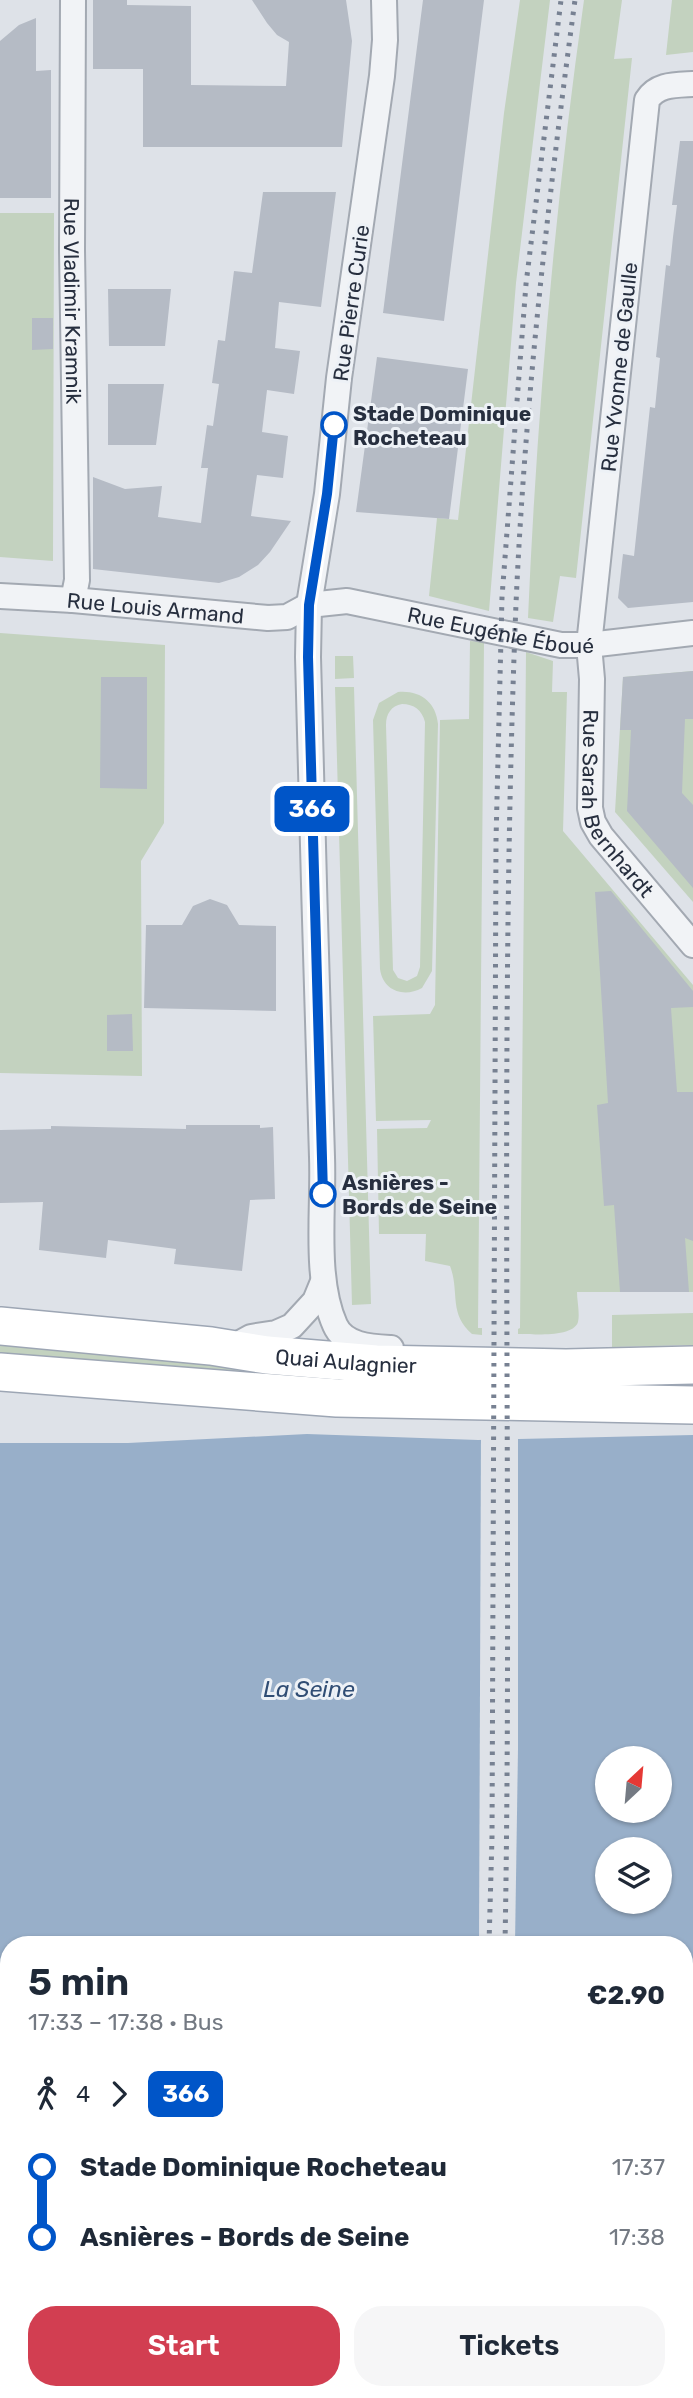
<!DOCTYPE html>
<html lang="en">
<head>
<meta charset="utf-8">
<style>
  body { margin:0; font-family:Rubik,sans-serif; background:#f6f6f7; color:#1f2937; height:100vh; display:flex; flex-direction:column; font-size:26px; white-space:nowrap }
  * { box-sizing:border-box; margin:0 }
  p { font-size:23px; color:#747a83 }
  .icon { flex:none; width:38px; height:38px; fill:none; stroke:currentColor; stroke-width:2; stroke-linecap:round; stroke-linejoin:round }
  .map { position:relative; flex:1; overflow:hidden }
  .side { position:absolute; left:0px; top:1936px; width:693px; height:464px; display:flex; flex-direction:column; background:#fff; border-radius:28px 28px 0 0; box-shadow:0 2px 5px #0004 }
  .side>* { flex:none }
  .badge { padding:0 14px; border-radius:10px; font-size:24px; line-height:46px }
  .needle { width:46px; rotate:26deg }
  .buttons { position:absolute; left:595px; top:1746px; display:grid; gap:14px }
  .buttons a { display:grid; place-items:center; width:77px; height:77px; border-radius:50%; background:#fff; box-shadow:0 2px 5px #0004; font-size:35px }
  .map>.badge { position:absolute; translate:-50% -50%; box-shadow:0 0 0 4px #fff }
  .legs { display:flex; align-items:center; gap:10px; height:77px; padding:0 28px; font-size:23px }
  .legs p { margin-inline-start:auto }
  .headline { display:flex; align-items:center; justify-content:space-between; height:119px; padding:0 28px }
  h1 { font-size:38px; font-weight:600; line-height:52px }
  .cta { display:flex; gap:14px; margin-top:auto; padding:14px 28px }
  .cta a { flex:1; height:80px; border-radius:28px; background:#d23e51; color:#fff; font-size:28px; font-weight:600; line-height:80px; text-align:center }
  .cta a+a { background:#f6f6f7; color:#1f2937 }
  ul { padding:0 28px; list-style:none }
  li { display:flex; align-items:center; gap:24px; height:70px; font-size:26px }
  li i { display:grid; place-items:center; width:10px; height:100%; margin:0 9px; background:currentColor }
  li i::after { content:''; width:18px; height:18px; margin:-9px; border:5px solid; border-radius:50%; background:#fff }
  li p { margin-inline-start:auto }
  li:first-child i { background:linear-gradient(#0000 50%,currentColor 0) }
  li:last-child i { background:linear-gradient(currentColor 50%,#0000 0) }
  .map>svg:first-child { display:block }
</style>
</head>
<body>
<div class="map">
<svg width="693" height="2398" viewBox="0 0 693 2398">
  <rect width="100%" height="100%" fill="#dee2e8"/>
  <path fill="#c3d2bf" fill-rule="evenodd" d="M520,0H550L516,283L489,611L429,596L437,518L458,520L504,113Z
    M584,0H622L614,59L632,58L576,578L560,576L553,622L528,618C537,411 555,205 584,0Z
    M672,0H693V52L666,55Z
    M0,213H54L53,561L0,557Z
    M0,633L165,645L164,823L141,861L142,1076L0,1073Z
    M470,641L484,642L478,1328H482V1335L472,1334C448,1313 460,1292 450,1266L425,1261L426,1234H379L377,1129L427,1128L431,1120L376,1121L373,1016L430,1014L435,1005L440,720L469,719Z
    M526,652L553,661L552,692H567L563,831L693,985V1292H577C577,1301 580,1313 578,1322C573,1338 532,1334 518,1334V1329L520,1328Z
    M335,656H353L354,678L335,679Z
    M693,671V902L615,812L623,677Z
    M335,687H354L371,1304L352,1305Z
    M398,692C420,690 436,702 438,724L432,971L422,988C404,998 383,991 380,969L373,720L379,703ZM402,704C414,704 422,710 425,722L420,967L417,976L407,981L398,978L393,970L386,725C386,714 391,706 402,704Z
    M693,1313V1345L612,1347V1315Z
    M0,1342L693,1379V1387L336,1379L0,1353Z"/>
  <path fill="#98afc9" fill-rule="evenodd" d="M307,1434L478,1440L693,1435V2081H684V1944H9V2075H0V1443H128ZM607,1759H660V1811H607ZM607,1850H660V1902H607Z"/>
  <path fill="#dee2e8" d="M518,1435V1748L515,1944H479L481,1436Z"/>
  <path fill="#b5bbc5" d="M93,0H127V5L191,6V85L286,86L289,42L277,35L267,23L252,0H346L352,41L342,147H143V69H93Z
    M423,0H484L444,321L383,313Z
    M36,18V71L51,70V198H0V41L19,25Z
    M680,141H693V602L628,608L618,598L623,554L634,556L650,407L655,408L660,358L656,357L666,265L670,266L673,237L677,205H672Z
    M263,192H336L321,307L279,302L275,348L300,351L294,394L267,390L262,432L288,436L283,478L257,475L251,516L291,521L270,552L258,565L239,577L219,583L93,569V477L125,489L162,486L158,517L201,523L208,468H201L207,425L213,426L219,384L212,383L218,340L225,341L234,271L252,273Z
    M108,289H171L165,346H109Z
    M32,318H53V349L32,350Z
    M377,357L468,369L449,519L356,512Z
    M108,384H164L156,445H108Z
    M693,671V719H685L682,793L693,805V888L627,811L631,730H620L623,677Z
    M101,677H147V789L100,788Z
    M611,891L693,991V1007L671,1008L677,1092H693V1241L685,1238L689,1292H620L614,1205L604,1206L597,1105L608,1103L595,892Z
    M210,899L227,905L239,925L276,926V1011L144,1008L146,925H182L193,906Z
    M132,1014L133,1051H107V1015Z
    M186,1125H260V1128L273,1127L275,1199L250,1200L242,1271L174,1264L176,1249L108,1240L106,1258L39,1250L43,1202L0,1203V1130L51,1129V1126L186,1129Z"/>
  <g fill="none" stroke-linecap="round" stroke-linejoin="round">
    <defs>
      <g id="minor">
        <path id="s1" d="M73,0L72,250L77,580L73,600"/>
        <path d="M384,0L385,40L382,76L339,378L327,494L309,605L308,657C313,824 316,990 322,1157C324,1209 314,1278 335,1325C344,1346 372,1347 391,1348"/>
        <path id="s2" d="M693,84C675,85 657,84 647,100L589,645L592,679L590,808L593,822L601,836L693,945"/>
        <path id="s3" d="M0,596L73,600L268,618L287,617L309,605L347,601L561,645H589L693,633"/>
        <path d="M231,1348L251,1337L276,1333L292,1326L315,1301L322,1284"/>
      </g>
      <g id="primary">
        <path id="s4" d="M0,1326L211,1346L267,1355L376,1364L566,1368L693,1365"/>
        <path d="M0,1372L337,1398L693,1405"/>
        <path d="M0,2136H9"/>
        <path d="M684,2144H693"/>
      </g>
    </defs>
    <use href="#minor" stroke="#a3a9b2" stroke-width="28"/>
    <use href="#primary" stroke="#9da6b4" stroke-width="40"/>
    <use href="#minor" stroke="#f1f3f6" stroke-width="24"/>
    <use href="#primary" stroke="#fff" stroke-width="37"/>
    <path stroke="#778192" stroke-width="5" stroke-dasharray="3.5 7" stroke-linecap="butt" d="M489,1944L492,1837L496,840L502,597L526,284L561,0
      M505,1944C513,1498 498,1050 516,604C525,402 548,200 575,0
      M478,2398L479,2390
      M492,2398L493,2390"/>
  </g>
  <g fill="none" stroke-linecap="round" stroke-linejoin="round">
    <defs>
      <path id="line-1" d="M323,1194L308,657L309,605L327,494L334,425"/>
    </defs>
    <use href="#line-1" stroke="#fff" stroke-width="16"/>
    <use href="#line-1" stroke="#0055c8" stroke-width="10"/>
  </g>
  <g fill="#fff" stroke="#0055c8" stroke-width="3.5">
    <circle cx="334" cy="425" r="12"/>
    <circle cx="323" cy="1194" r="12"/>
  </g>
  <g text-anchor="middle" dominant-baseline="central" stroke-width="6" stroke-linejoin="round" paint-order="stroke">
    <g font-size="21" fill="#272f3f" stroke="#edf1f6">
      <text stroke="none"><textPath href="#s1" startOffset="301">Rue Vladimir Kramnik</textPath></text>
      <text transform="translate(351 303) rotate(-82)">Rue Pierre Curie</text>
      <text transform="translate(619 367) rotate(-84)">Rue Yvonne de Gaulle</text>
      <text stroke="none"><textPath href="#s3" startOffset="156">Rue Louis Armand</textPath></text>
      <text stroke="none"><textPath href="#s3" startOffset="508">Rue Eugénie Éboué</textPath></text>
      <text stroke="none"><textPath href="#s2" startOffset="766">Rue Sarah Bernhardt</textPath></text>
      <text stroke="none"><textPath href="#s4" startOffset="348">Quai Aulagnier</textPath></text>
    </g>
    <g font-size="21" font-weight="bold" fill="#272f3f" stroke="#edf1f6" text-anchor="start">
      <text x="353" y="413">Stade Dominique<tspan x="353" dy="24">Rocheteau</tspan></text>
      <text x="342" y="1182">Asnières -<tspan x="342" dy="24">Bords de Seine</tspan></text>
    </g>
    <g font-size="23" font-style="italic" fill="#304d74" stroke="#edf1f6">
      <text x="309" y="1689">La Seine</text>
    </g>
  </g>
</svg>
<div class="buttons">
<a><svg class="needle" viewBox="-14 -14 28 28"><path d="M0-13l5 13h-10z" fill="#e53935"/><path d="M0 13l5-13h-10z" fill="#747a83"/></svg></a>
<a><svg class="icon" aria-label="layers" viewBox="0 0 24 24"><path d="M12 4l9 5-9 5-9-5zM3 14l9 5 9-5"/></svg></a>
</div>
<b class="badge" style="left:312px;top:809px;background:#0055c8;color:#fff">366</b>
<section class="side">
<div class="headline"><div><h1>5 min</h1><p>17:33 – 17:38 · Bus</p></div><b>€2.90</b></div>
<div class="legs"><svg class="icon" aria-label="walk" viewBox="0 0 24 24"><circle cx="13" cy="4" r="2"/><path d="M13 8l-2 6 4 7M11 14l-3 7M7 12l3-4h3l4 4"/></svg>4<svg class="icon" aria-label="forward" viewBox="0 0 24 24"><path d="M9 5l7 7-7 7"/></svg><b class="badge" style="background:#0055c8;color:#fff">366</b></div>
<ul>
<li><i style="color:#0055c8"></i><b>Stade Dominique Rocheteau</b><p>17:37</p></li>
<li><i style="color:#0055c8"></i><b>Asnières - Bords de Seine</b><p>17:38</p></li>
</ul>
<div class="cta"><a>Start</a><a>Tickets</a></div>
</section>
</div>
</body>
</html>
